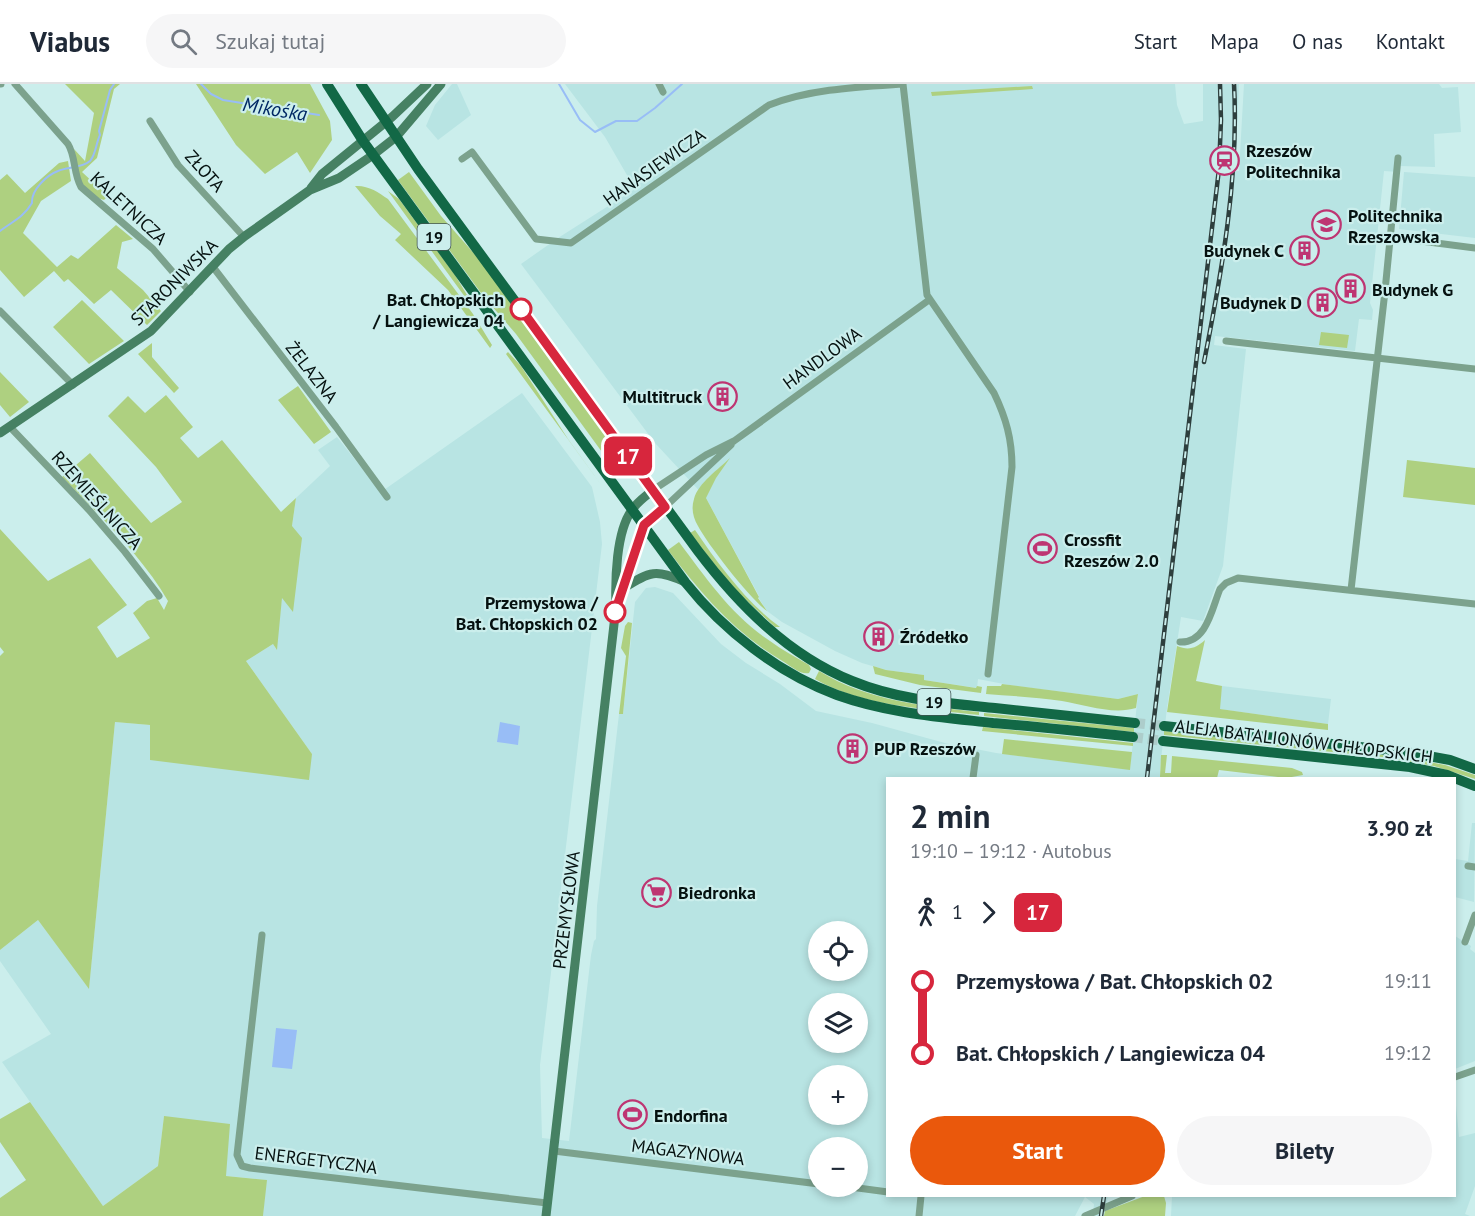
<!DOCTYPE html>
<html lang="pl">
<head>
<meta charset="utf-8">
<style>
  body { margin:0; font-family:"PT Sans",sans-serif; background:#f6f6f7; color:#1f2937; height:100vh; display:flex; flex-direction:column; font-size:22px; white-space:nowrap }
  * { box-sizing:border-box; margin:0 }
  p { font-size:20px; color:#747a83 }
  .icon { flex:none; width:33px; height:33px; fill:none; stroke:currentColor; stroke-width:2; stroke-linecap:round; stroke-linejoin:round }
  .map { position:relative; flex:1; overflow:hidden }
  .details { position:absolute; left:886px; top:693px; width:570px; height:420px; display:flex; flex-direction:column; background:#fff; border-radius:0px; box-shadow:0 3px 9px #0003 }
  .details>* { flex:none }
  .badge { padding:0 12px; border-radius:9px; font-size:21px; line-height:39px }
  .fabs { position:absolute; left:808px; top:837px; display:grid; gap:12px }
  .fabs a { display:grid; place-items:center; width:60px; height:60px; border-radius:50%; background:#fff; box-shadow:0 3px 9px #0003; font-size:30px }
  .map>.badge { position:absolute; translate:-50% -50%; box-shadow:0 0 0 3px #fff }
  .legs { display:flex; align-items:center; gap:9px; height:66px; padding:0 24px; font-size:20px }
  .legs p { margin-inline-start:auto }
  .overview { display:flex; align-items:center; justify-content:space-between; height:102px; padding:0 24px }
  h1 { font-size:33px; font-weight:700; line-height:45px }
  .primary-button { display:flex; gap:12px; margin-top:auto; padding:12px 24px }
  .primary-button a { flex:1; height:69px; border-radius:36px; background:#ea580c; color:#fff; font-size:24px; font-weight:700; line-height:69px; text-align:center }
  .primary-button a+a { background:#f6f6f7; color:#1f2937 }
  ul { padding:0 24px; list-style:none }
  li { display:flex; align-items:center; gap:21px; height:72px; font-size:22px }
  li i { display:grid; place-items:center; width:9px; height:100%; margin:0 8px; background:currentColor }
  li i::after { content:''; width:15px; height:15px; margin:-8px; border:4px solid; border-radius:50%; background:#fff }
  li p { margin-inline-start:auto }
  li:first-child i { background:linear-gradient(#0000 50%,currentColor 0) }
  li:last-child i { background:linear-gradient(currentColor 50%,#0000 0) }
  header { display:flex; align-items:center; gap:36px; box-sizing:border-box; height:84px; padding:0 30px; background:#fff; border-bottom:2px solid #e0e1e3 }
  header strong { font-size:28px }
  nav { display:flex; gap:33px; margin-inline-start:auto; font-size:21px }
  .search { width:420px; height:54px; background:#f6f6f7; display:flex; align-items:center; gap:15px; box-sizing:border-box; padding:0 21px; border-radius:33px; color:#747a83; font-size:22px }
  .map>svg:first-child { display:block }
</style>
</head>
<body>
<header>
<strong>Viabus</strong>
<div class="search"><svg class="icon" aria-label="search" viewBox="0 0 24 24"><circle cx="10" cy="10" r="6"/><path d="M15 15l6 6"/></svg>Szukaj tutaj</div>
<nav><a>Start</a><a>Mapa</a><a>O nas</a><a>Kontakt</a></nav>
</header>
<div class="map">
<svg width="1475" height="1132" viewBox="0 0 1475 1132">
  <rect width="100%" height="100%" fill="#cbeeec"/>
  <path fill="#b8e4e3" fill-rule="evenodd" d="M452,0H457L471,31L438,56L426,42L435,21Z
    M565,0H1175L1177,21L1184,40L1203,37V0H1239L1235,87H1239L1244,0H1439L1442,4L1458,3L1461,48L1434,50L1435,83L1400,82L1399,88L1384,87L1370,219L1373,226L1372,236L1359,235L1355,267L1215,252L1214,261L1246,265L1223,482L1203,537L1181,533L1167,624L1160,684V694H888V1112H1108L1104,1132H1093L1094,1120L1085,1113L1075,1132H263L266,1096L226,1092L164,1032L158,1082L103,1122L2,978L51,950L0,877V866L38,836L89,904L115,638L150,641V676L312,670L246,577L273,560L276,565L282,513L293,527L292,442L296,414L330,382L318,366L337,353L381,408L522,309L592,403L600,438L602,460L540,981L542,1054L569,1057L591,871L594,857L596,855L597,822L619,630H623L635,518L646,504L655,503L673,509L721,560L746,579L780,600L816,627L872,639L945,659L996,669L1130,685L1138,610L1118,615L1009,601L978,595L977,604L924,596V591L886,586L862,579L835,567L782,538L767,527L758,513L759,512L706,414L655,359L521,180L558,154L635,105L605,53ZM819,848H858V886H819ZM819,920H858V958H819ZM819,992H858V1030H819ZM819,1064H858V1102H819Z
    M1404,88L1475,93V154L1399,145Z
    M1222,602L1331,615L1328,640L1219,625Z
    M1472,739H1475L1474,818L1455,813V775L1468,777Z
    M1455,852L1471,862L1470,865L1475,869V977L1455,985Z
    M1455,1011L1459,1053L1475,1049V1102L1465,1130L1470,1132H1171L1172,1112H1455Z"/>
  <path fill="#aed080" d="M65,0H120L114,5L97,74L82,88L108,112L104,116C78,109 78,87 74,65L85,77L94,29Z
    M196,0H310L330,37L332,56L310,89L297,68L265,90L236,61Z
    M1032,2L1033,5L932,12L931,8Z
    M68,77L71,97L41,117L23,149L57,183L71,171L78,175L116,141L133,155L122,158L117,184L143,206L161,227L147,241L111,206L94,220L68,195L64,198L54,187L24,213L0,186V96L7,90L25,109L59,79Z
    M409,88L441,132L478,174L629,382L618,390L516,250L484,213L398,96Z
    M355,102C368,101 378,108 388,115L473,230L492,261L490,264L448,206L395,156L401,150L380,132Z
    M388,107L399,115L455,191L467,211L465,213Z
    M82,216L124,257L89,280L53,243Z
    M1321,248L1349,251L1347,264L1319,261Z
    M152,259V273L179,304L174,309L138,270Z
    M508,268L521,282L568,355L602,402L506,270Z
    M0,288L29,318L10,333L0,321Z
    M298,302L331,348L314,360L278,316Z
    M166,311L193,343L180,354L198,374L222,356L281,428L296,414L292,442L302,454L293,528L282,514L277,566L273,560L246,577L312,670L309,696L150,676V641L115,638L89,905L38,836L0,866V572L4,568L0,563V445L48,497L90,474L127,521L97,543L117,574L150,554L133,529L147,517L157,514L164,526L168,517C143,473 97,429 62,393L90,369L151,439L182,418L156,383L108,332L128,312L145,329Z
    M730,374L716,394L706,414L759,513L758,514L767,527C751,516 708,461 698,442C693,434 691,424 694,415C698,399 719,385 730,374Z
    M1407,376L1475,384V421L1403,413Z
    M695,446C719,481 746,518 780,543H775L733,504L690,449Z
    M679,458C706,494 732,532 770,557C782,566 796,573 809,581L811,585L809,589C801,591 792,583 784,578C736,550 701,510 668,466Z
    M628,538L632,539L623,630H619L626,572L621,564L625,542Z
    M1205,556L1196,597L1222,602L1220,625L1328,640V646L1167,628L1177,562C1189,567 1196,564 1205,556Z
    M873,582L886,586L924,591V596L976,604L977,602L982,603L981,609L920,601L875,590Z
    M819,587C868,617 923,622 979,628V631C926,625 861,622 815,595Z
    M1002,600L1118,615L1138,610L1136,624C1113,631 1085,621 1062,617C1037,613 1011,612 986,610L987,602H1001Z
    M984,629L1134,644V648L984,632Z
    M983,643L1133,659V662L982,647Z
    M1164,647L1403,673L1445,681L1475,691V695L1434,682L1382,673L1164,651Z
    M1004,655L1132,668L1130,686L1002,670Z
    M1161,671H1167L1165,689H1171L1172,672L1292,684L1302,688L1303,691L1286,694L1219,686L1217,694L1160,693Z
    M30,1018L103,1122L158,1082L164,1032L230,1040L226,1092L267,1096L263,1132H0V1114L26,1096L0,1058V1035Z
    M1145,1112H1164L1166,1119L1165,1132H1104L1105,1127Z"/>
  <path fill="#98bdf6" d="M500,638L520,642L518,661L497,658Z
    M276,944L297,946L292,985L272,983Z"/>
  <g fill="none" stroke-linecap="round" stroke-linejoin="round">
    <path stroke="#98bdf6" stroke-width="2" d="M201,0L211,10L223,16L319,31
      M559,0L580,36L595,48L616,37H637L655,24L682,0
      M0,147C13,137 23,134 32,119C31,106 47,91 58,87C67,83 82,84 90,77C96,70 96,59 100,51L99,47L110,6L114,0"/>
    <path stroke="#adcdcb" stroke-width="10" stroke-dasharray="10 5" stroke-linecap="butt" d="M1135,639L1164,642
      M1133,653L1163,657"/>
    <path stroke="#7ca28d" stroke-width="7" d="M0,0H1
      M15,0L68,60C76,73 73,89 81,103L153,165L190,208
      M659,0L663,8
      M903,0L927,211L994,309C1006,334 1012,355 1012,383L988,590
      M150,37L178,81L244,153
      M462,75L472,68L536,155L571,159L769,21C810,5 858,3 903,0
      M1390,153L1475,164
      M213,183L336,343L387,413
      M0,227L73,301
      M1226,257L1475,285
      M10,343L89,426L125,468L159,512
      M653,406L706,371L734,357L929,216
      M665,423L731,361
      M1351,506L1385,207L1398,74
      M1180,558C1207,559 1212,524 1220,505L1226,499L1238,494L1475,520
      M973,694L976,671
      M1468,782L1475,783
      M262,851L237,1071L242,1082L250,1084L547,1119
      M1465,858L1475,831
      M1455,993L1475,986
      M554,1067L819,1100
      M843,1102L888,1108
      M919,1132L921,1112
      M1085,1132L1132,1112"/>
    <path stroke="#468163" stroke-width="9" d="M311,104L322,90L392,33L427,0
      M0,349L151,247L229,165L245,152L310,106L339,94L373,71L396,53L441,0
      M624,504C650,487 656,485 685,498
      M618,518L644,441L665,423
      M546,1132L616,523C615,497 616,447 632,426C637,418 646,412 653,406"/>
    <path stroke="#126846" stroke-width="10" d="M327,0L363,57L685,498C724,547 778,589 837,611C887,629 940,633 993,639C1039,643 1086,648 1133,653
      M361,0L418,85L698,467C739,521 788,571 852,597C898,616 946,619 995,624C1041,629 1088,634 1135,639
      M1164,642L1406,668L1450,676L1475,685
      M1163,657L1410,683L1447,691L1475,702"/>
    <defs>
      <path id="rail" d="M1204,278C1222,187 1239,92 1234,0
        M1147,694L1219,85L1221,36L1220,0
        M1101,1132L1104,1112"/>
    </defs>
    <use href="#rail" stroke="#2e3f3e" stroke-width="4.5"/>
    <use href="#rail" stroke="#cbeeec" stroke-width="2" stroke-dasharray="7" stroke-linecap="butt"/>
  </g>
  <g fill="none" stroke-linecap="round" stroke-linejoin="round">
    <defs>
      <path id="line-1" d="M521,225L665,423L644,441L615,528"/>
    </defs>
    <use href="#line-1" stroke="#fff" stroke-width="14"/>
    <use href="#line-1" stroke="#d7263d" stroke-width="9"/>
  </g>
  <defs>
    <symbol id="station-ring" viewBox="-11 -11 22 22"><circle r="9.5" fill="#cbeeec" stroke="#be3572" stroke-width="1.5"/><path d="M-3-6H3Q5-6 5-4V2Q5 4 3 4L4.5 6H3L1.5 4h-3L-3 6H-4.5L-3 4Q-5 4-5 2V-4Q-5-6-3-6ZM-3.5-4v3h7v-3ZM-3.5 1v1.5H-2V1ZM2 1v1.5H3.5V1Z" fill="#be3572"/></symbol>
    <symbol id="university-ring" viewBox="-11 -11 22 22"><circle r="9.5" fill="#cbeeec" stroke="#be3572" stroke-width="1.5"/><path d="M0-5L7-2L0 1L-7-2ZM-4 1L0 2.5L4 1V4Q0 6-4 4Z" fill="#be3572"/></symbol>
    <symbol id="building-ring" viewBox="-11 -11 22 22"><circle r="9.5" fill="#cbeeec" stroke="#be3572" stroke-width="1.5"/><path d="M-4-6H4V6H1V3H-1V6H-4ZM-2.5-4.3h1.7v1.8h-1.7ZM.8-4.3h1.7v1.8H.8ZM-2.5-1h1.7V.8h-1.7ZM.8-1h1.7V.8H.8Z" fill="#be3572"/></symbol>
    <symbol id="stadium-ring" viewBox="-11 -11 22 22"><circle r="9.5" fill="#cbeeec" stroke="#be3572" stroke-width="1.5"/><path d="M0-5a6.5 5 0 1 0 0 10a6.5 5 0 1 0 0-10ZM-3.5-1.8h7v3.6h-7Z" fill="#be3572"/></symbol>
    <symbol id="supermarket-ring" viewBox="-11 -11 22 22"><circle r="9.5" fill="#cbeeec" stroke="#be3572" stroke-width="1.5"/><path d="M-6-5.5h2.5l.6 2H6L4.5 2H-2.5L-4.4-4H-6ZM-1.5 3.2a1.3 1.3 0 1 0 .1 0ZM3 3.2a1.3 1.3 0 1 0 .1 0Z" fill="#be3572"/></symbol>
  </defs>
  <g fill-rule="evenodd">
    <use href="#station-ring" x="1208" y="60" width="33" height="33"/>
    <use href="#university-ring" x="1310" y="124" width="33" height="33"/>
    <use href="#building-ring" x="1288" y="150" width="33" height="33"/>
    <use href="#building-ring" x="1334" y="188" width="33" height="33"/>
    <use href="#building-ring" x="1306" y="202" width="33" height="33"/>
    <use href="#building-ring" x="706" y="296" width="33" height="33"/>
    <use href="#stadium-ring" x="1026" y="448" width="33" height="33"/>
    <use href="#building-ring" x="862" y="536" width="33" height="33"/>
    <use href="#building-ring" x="836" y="648" width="33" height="33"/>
    <use href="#supermarket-ring" x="640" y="792" width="33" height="33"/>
    <use href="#stadium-ring" x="616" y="1014" width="33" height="33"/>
  </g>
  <g fill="#fff" stroke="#d7263d" stroke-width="3">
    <circle cx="521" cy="225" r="10"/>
    <circle cx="615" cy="528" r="10"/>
  </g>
  <g text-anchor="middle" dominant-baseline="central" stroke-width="4.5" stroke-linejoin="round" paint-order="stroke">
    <g fill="#cbeeec" stroke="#405352" stroke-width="1.5">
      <rect x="417.5" y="140" width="33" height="26" rx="4.5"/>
      <rect x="917.5" y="605" width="33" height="26" rx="4.5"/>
    </g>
    <g font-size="16" font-weight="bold" fill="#051110">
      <text x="434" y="153">19</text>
      <text x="934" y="618">19</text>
    </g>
    <g font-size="18" font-weight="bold" fill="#051110" stroke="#cbeeec" text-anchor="start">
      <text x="1246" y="66">Rzeszów<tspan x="1246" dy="21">Politechnika</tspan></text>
      <text x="1348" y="131">Politechnika<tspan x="1348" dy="21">Rzeszowska</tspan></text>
      <text x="1284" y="166" text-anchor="end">Budynek C</text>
      <text x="1372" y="205">Budynek G</text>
      <text x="1302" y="218" text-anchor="end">Budynek D</text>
      <text x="702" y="312" text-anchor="end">Multitruck</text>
      <text x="1064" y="455">Crossfit<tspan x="1064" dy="21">Rzeszów 2.0</tspan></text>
      <text x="900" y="552">Źródełko</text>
      <text x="874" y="664">PUP Rzeszów</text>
      <text x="678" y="808">Biedronka</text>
      <text x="654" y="1031">Endorfina</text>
    </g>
    <g font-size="18" fill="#051110" stroke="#cbeeec">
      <text transform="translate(654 83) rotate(-35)">HANASIEWICZA</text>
      <text transform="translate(205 87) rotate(48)">ZŁOTA</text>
      <text transform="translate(129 124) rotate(43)">KALETNICZA</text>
      <text transform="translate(174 198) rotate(-45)">STARONIWSKA</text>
      <text transform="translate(822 274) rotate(-36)">HANDLOWA</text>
      <text transform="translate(312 288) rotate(52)">ŻELAZNA</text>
      <text transform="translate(97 416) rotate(48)">RZEMIEŚLNICZA</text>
      <text transform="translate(1304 657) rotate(7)">ALEJA BATALIONÓW CHŁOPSKICH</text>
      <text transform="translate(566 826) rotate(-83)">PRZEMYSŁOWA</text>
      <text transform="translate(688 1068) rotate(7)">MAGAZYNOWA</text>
      <text transform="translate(316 1076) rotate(7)">ENERGETYCZNA</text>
    </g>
    <g font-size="18" font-weight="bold" fill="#051110" stroke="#cbeeec" text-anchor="end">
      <text x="504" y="215">Bat. Chłopskich<tspan x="504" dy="21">/ Langiewicza 04</tspan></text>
      <text x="598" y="518">Przemysłowa /<tspan x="598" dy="21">Bat. Chłopskich 02</tspan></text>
    </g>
    <g font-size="20" font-style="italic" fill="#002864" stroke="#cbeeec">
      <text transform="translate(275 25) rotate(9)">Mikośka</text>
    </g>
  </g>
</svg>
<div class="fabs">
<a><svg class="icon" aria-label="locate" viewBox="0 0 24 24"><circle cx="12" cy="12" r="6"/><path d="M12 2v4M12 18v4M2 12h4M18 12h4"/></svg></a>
<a><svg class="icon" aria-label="layers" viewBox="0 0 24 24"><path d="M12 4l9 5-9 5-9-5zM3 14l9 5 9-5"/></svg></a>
<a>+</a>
<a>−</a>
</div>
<b class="badge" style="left:628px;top:372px;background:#d7263d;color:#fff">17</b>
<section class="details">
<div class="overview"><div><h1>2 min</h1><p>19:10 – 19:12 · Autobus</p></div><b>3.90 zł</b></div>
<div class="legs"><svg class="icon" aria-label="walk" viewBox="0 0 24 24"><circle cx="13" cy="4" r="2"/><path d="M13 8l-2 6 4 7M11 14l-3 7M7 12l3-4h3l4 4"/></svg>1<svg class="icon" aria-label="forward" viewBox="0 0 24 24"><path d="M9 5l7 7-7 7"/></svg><b class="badge" style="background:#d7263d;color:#fff">17</b></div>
<ul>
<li><i style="color:#d7263d"></i><b>Przemysłowa / Bat. Chłopskich 02</b><p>19:11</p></li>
<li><i style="color:#d7263d"></i><b>Bat. Chłopskich / Langiewicza 04</b><p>19:12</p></li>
</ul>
<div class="primary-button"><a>Start</a><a>Bilety</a></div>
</section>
</div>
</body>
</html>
